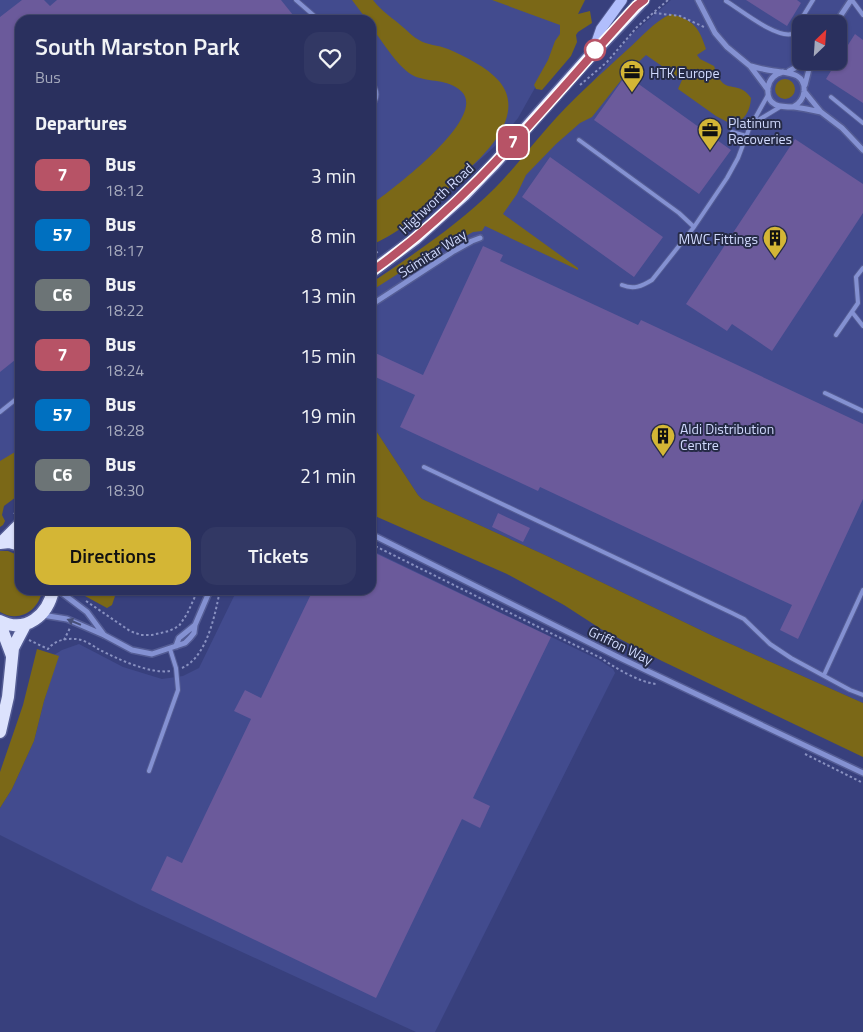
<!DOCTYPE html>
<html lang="en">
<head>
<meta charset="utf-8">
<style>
  body { margin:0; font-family:"Titillium Web",sans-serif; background:#323864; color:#f1f3f6; height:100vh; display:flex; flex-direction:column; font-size:19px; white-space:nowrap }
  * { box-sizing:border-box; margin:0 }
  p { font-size:16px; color:#a5a9bc }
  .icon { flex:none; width:28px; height:28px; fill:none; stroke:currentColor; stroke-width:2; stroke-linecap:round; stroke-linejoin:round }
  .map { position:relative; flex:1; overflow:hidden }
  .details { position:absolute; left:15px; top:15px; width:361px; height:580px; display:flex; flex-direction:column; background:#2a305e; border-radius:15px; box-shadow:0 1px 4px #0004,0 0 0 1px #464b73 }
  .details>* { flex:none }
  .badge { padding:0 10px; border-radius:8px; font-size:18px; line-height:32px }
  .needle { width:32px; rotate:25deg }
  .fabs { position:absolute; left:792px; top:15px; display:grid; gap:10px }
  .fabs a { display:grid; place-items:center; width:55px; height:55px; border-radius:10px; background:#2a305e; box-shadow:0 1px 4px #0004,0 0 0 1px #464b73; font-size:25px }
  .map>.badge { position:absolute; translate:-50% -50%; box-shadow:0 0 0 2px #fff }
  h2 { padding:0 20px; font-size:19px; line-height:45px }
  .round { display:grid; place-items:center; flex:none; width:52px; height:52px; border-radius:15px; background:#323864 }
  .head { display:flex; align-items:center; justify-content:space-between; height:85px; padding:0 20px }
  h1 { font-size:24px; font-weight:600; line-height:38px }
  .action { display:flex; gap:10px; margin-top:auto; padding:10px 20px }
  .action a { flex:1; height:58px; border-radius:15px; background:#d4b635; color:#111; font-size:20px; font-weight:600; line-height:58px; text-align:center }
  .action a+a { background:#323864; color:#f1f3f6 }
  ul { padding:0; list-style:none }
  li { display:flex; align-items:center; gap:15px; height:60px; padding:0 20px }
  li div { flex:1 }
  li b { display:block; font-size:19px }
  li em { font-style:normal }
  li .badge { min-width:55px; font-weight:700; text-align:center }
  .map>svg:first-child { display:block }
</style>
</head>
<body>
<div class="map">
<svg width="863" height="1032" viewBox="0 0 863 1032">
  <rect width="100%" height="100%" fill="#38407d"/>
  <path fill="#424b8e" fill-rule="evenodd" d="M0,0H519L572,22L518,118L495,146L424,210L389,236L371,244V20H20V492L0,508Z
    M671,0H863V703L715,637L545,555L422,499L418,495L371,423V283L467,218L530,158L631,35ZM801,24H839V61H801Z
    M371,550L599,660L613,669L615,673L435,1032H416L140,905L0,835V808L12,789L34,741L44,701L58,656L54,655L62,650L79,644L123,667L162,679L183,676L199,668L237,590H371Z"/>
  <path fill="#7b6817" d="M352,0H373C382,12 393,18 404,28C409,32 413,37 419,40C427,45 438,45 448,49C464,56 487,67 499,81C523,109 496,143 475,163C443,193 413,227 371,245V205C390,191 490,117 461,91C447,78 430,83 414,76C398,68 383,42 372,28L371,20H367Z
    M492,0H585L578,14L590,11L592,23L578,32L576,35L577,42L571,56L542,90L536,89L534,85L548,60L555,41L560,34V25Z
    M671,14C693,20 699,27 706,49L697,55L700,59L714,66C716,71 718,78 721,81C729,91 740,82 751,98C750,112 745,119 733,125L716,116L678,89L682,80L646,55L626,74L592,117L580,123L556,144L526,175L517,194L503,214L578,268V270L485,226L482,231L473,232L464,237L462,233L371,291V283C414,254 459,224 495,188C514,169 530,147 548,127C572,99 600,75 627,50C642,37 653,22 671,14Z
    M775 89a10 10 0 1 1 20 0a10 10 0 1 1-20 0Z
    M371,423L418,495L422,499L545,555L715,637L863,703V757L662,661L601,629L564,605L507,574L375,516L371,511Z
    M20,449V494L4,506L2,515L5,521L3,525L0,527V461Z
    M0,551H8L20,556V590H42C39,611 19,623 0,612Z
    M74,590H117L112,605L107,608Z
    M37,649L59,656L44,701L34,741L12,789L0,808V772L23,705Z"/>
  <path fill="#6b5a9b" d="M22,0H44L50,6L57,0H281L297,20H20V356L0,372V17Z
    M746,0H797L801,3L787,26Z
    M855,34L863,40V103L826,79L837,61H839V59Z
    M626,75L731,150L699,194L594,120Z
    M795,139L863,184V213L772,351L732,324L727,331L686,304Z
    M550,157L663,237L634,277L522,197Z
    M483,246L503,255L500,261L638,325L641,320L863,424V499L798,639L780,630L792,605L540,487L538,491L400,427L415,395L371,375V351L423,375Z
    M498,513L530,528L523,542L492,527Z
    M371,551L551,637L473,798L490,806L480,828L462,819L376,998L151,890L167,856L182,863L251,719L234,711L245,690L261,698L313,590H371Z"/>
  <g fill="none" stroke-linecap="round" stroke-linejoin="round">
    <defs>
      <path id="lane" d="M296,0L319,20
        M852,0L863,15
        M726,1C741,10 775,38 792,34L813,0
        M371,81C378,90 379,98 371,107
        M831,97L863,123
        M755,122L780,107
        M732,132L746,136
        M579,140L679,213L694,227
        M622,285C634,290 642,286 652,280L694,227L727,178L738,158L749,129L768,95
        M852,312L863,326
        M836,335L858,303L856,277L863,268
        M825,393L863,411
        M0,412L20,396
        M424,467L732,613L744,619L770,644L791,658L850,690L863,695
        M824,675L863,590
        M149,771L178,690L176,668L170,649"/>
      <path id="street" d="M698,0L715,33L727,47L750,66L768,90
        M835,24L851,0
        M751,66C758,68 766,70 774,71C787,73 806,72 804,92C803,99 799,104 793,107
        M789,71L808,61
        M783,72C775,74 769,79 768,88C766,107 781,107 794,107C803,108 812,110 821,112
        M805,85L811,61
        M804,91L821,112L842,128L863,150
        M371,305L454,251L472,241L480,238
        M371,534L618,657L863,773
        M58,590L87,612L104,635
        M42,615L67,619L104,635L132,650L152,654L185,643L190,638L194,633L195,625L210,590
        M176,646L179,638L195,625"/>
      <path id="secondary" d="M593,52L601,29L622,0"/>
      <path id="primary" d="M371,272L415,239L464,195L494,164L591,55L643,0
        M2,542L20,524
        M0,543L9,542L20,545
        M0,621C26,634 48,615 53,590
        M0,624L12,656
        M0,732L8,697L13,648L25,625"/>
    </defs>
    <use href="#lane" stroke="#545c94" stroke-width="6"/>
    <use href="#street" stroke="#545c94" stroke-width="8"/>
    <use href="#secondary" stroke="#545c94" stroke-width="12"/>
    <use href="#primary" stroke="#545c94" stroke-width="15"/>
    <path stroke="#8991c1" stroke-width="2" stroke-dasharray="2.5 2.5" stroke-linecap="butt" d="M654,13L680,16L704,27
      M580,85L607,62L637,27L668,0
      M371,255L380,251
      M14,514L20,506
      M371,544L601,658C615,668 639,682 656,684
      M86,601L130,631L141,635H152L169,631L179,626L187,614L198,590
      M29,640L48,649C54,641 65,638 75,639C84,639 93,646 100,650C118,659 149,674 170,671
      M64,640L70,628
      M182,668C207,657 215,615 220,590
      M805,754L863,783"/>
    <use href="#lane" stroke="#8491d2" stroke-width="4"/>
    <use href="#street" stroke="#8491d2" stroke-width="5"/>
    <use href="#secondary" stroke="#b1befc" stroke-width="10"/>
    <use href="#primary" stroke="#dce2fd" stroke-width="12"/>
  </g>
  <defs><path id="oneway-solid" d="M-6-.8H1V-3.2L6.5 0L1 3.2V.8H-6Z" transform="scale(1.25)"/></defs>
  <use fill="#474f78" href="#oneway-solid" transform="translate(74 622) rotate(-158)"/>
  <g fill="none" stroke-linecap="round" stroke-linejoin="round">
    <defs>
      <path id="line" d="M371,272C474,199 551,98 636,6L644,0"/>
    </defs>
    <use href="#line" stroke="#fff" stroke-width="11"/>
    <use href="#line" stroke="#b75366" stroke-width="8"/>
  </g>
  <defs>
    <symbol id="office-pin" viewBox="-11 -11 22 30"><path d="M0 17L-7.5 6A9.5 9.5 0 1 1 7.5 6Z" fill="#d4b635" stroke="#262b47"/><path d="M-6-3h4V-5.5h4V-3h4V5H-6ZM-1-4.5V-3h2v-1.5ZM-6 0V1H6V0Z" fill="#111"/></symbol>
    <symbol id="building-pin" viewBox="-11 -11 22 30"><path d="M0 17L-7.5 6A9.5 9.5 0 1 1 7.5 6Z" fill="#d4b635" stroke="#262b47"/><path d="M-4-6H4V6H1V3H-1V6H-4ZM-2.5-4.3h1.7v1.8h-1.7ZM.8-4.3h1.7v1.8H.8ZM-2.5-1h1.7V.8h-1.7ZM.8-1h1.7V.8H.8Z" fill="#111"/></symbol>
  </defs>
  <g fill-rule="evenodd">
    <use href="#office-pin" x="618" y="58" width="28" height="38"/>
    <use href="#office-pin" x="696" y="116" width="28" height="38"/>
    <use href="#building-pin" x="761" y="224" width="28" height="38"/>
    <use href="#building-pin" x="649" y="422" width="28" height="38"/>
  </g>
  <circle fill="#fff" stroke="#b75366" stroke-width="2.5" cx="595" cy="50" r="10"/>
  <g text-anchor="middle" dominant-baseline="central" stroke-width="4" stroke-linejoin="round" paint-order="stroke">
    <g font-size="14" fill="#d1dafe" stroke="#262b47" text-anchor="start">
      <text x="650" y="72">HTK Europe</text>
      <text x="728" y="122">Platinum<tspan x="728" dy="16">Recoveries</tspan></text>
      <text x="758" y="238" text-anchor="end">MWC Fittings</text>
      <text x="680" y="428">Aldi Distribution<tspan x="680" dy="16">Centre</tspan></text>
    </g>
    <g font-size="14" fill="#d1dafe" stroke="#262b47">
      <text transform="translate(436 198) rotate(-43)">Highworth Road</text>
      <text transform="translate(432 253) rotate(-32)">Scimitar Way</text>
      <text transform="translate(621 645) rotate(26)">Griffon Way</text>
    </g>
  </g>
</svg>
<div class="fabs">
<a><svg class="needle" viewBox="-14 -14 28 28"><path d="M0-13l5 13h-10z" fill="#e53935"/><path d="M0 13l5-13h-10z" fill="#a5a9bc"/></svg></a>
</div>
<b class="badge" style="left:513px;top:142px;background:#b75366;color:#fff">7</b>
<section class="details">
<div class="head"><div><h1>South Marston Park</h1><p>Bus</p></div><a class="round"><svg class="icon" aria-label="heart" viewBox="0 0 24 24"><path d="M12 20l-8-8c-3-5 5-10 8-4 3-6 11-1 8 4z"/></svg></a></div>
<h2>Departures</h2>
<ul>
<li><span class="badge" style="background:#b75366;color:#fff">7</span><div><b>Bus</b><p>18:12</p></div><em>3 min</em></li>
<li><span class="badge" style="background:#0070c0;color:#fff">57</span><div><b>Bus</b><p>18:17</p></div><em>8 min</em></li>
<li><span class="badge" style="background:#6c7476;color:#fff">C6</span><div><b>Bus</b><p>18:22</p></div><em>13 min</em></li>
<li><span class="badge" style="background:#b75366;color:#fff">7</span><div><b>Bus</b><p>18:24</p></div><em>15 min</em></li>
<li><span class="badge" style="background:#0070c0;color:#fff">57</span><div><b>Bus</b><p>18:28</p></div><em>19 min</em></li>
<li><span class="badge" style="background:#6c7476;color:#fff">C6</span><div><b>Bus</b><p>18:30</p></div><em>21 min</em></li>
</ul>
<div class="action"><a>Directions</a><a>Tickets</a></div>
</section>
</div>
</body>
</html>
